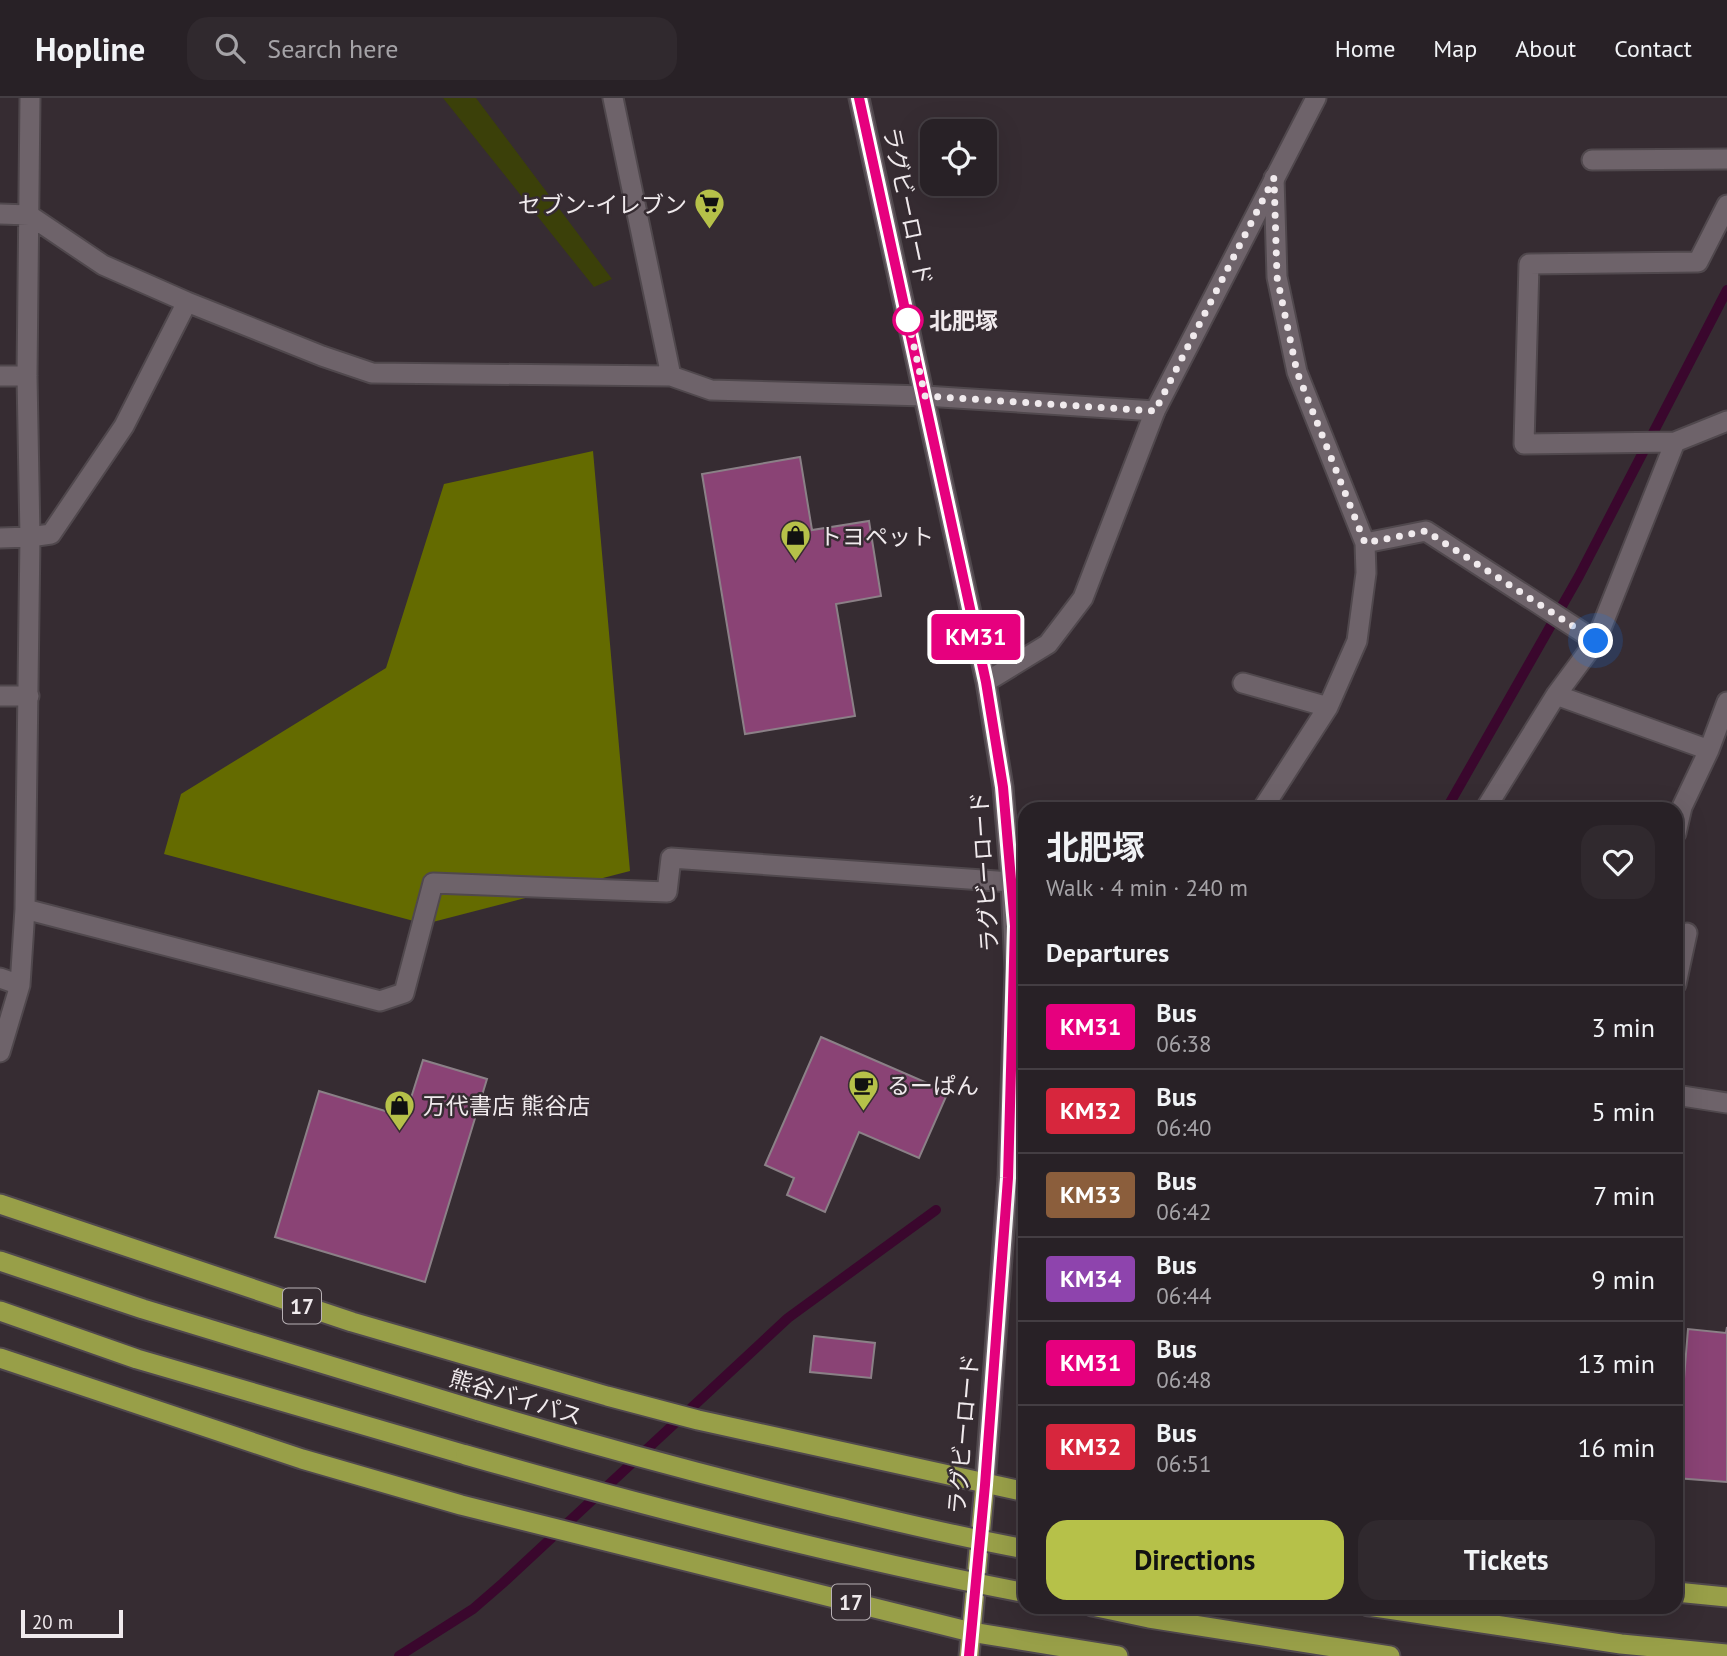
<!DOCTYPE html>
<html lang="en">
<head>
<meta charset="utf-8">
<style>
  body { margin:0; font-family:"PT Sans","Noto Sans JP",sans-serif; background:#30292e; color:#f1f3f6; height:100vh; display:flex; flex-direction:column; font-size:26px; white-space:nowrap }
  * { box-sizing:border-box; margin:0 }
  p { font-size:23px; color:#a5a3a7 }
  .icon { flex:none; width:38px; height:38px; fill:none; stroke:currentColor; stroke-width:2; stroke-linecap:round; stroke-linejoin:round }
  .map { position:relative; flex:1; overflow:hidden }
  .panel { position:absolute; left:1018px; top:704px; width:665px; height:812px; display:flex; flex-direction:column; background:#282126; border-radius:21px; box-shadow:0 7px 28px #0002,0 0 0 2px #443e43 }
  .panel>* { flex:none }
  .badge { padding:0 14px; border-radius:5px; font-size:24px; line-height:46px }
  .controls { position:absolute; left:920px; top:21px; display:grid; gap:14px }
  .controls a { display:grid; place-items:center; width:77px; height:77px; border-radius:14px; background:#282126; box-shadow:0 7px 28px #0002,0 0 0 2px #443e43; font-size:35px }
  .scale { position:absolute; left:21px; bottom:18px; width:102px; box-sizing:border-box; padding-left:7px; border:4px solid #f0eaed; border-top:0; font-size:19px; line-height:24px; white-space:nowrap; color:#f0eaed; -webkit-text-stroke:5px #362c32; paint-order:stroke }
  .you { position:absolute; width:35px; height:35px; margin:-18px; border:5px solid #fff; border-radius:50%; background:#1a73e8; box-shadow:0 0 0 10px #1a73e833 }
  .map>.badge { position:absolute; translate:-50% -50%; box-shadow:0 0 0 4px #fff }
  h2 { padding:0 28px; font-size:26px; line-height:63px }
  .round { display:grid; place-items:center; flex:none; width:74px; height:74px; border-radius:21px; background:#30292e }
  .headline { display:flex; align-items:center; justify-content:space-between; height:119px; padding:0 28px }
  h1 { font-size:33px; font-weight:700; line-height:52px }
  .action { display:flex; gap:14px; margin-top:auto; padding:14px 28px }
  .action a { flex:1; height:80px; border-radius:21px; background:#b6c149; color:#111; font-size:28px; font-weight:700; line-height:80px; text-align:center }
  .action a+a { background:#30292e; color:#f1f3f6 }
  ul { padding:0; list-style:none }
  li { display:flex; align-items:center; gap:21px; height:84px; padding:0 28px; border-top:2px solid #443e43 }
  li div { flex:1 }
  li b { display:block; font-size:26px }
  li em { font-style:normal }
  li .badge { min-width:77px; font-weight:700; text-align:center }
  header { display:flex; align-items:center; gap:42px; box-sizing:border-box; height:98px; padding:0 35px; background:#282126; border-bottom:2px solid #443e43 }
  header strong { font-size:33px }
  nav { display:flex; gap:38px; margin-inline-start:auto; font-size:24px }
  .search { width:490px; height:63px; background:#30292e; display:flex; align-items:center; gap:18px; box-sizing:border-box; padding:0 24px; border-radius:21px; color:#a5a3a7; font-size:26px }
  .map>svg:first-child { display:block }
</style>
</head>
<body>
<header>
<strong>Hopline</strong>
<div class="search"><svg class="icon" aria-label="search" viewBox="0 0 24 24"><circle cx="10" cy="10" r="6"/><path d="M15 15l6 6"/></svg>Search here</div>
<nav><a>Home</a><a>Map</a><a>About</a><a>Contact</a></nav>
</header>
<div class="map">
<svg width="1727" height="1558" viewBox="0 0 1727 1558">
  <rect width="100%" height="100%" fill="#362c32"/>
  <path fill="#3b4009" d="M443,0H476L612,181L594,189Z"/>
  <path fill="#646b00" d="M593,353L630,773L425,826L164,756L181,696L386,570L444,386Z"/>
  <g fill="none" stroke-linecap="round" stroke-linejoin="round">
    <path stroke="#3a072d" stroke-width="10" d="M1447,710L1579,478L1727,192
      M399,1558L473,1511L503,1485L788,1220L936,1112"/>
  </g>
  <path fill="#8a4375" stroke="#8b8087" stroke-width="2" d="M800,359L812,432L869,423L881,498L836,506L855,618L745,636L702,376Z
    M821,939L948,994L919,1060L859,1034L825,1114L787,1097L794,1080L765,1067Z
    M423,962L487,981L425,1184L275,1139L319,993L405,1019Z
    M1727,1229V1384L1676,1380L1688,1231L1726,1235Z
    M814,1238L875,1245L871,1280L810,1274Z"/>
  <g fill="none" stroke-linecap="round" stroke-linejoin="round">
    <defs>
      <path id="minor" d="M613,0L671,278
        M1592,62L1727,61
        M1727,107L1698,164L1529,166L1524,346L1675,344L1727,323
        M0,116L29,117L103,167L187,204L322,258L372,275L671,278L711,292L925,298L1155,313
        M0,278H27
        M0,440L30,439L51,436L124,328L187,204
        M1365,445L1426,433L1596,543
        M1243,585L1328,609
        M1556,597L1709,652
        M0,598H29
        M1263,710L1328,609L1357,543L1366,475L1365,445L1297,274L1277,179L1274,80
        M1486,710L1556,597L1596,543L1675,344
        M1676,735L1682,709L1709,652L1727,604
        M25,811L380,903L404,895L433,785L667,794L671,760L1011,784
        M0,880L20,887
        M1676,886L1687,835
        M0,954L20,887L25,811L30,439L27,278L30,0
        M1676,997L1727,1005
        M1008,1080L1026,1077"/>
      <path id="tertiary" d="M859,0L986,584L1003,689L1011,784L1015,871L1008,1080L985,1386
        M986,584L1048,546L1083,500L1155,313L1316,0"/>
      <path id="primary" d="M969,1558L985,1386"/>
      <path id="trunk" d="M0,1106L352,1224L607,1298L698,1322L1026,1394
        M0,1163L143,1211L479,1313
        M0,1213L137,1261L466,1357
        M0,1260L302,1361L461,1407L971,1534L1118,1558
        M1676,1494L1727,1499
        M1092,1508L1149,1520L1390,1558
        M1368,1508L1621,1546L1727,1556"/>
    </defs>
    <use href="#minor" stroke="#50484d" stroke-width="23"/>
    <use href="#tertiary" stroke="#50484d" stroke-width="23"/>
    <use href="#primary" stroke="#50484d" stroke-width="23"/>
    <use href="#trunk" stroke="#50484d" stroke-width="23"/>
    <use href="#minor" stroke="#6e636a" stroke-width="19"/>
    <use href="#tertiary" stroke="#6e636a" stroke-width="19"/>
    <use href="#primary" stroke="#8e9050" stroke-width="19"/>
    <use href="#trunk" stroke="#989f48" stroke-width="19"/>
    <defs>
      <path id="trunk-bridge" d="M479,1313C593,1347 707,1378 823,1406C890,1422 958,1439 1026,1451
        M466,1357C651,1410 837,1458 1026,1495"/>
    </defs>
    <use href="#trunk-bridge" stroke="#50484d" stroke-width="23" stroke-linecap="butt"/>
    <use href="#trunk-bridge" stroke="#989f48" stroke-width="19"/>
  </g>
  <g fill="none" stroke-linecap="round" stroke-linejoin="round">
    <defs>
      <path id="line" d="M859,0L986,584L1003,689L1015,828L1008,1080L985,1387L969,1558"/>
    </defs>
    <use href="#line" stroke="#fff" stroke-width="16"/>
    <use href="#line" stroke="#e6007e" stroke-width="10"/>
    <path stroke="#f0eaed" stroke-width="7" stroke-dasharray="0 12.6" d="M908,222L907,217L925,298L1155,313L1274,80L1277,179L1297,274L1365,445L1426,433L1596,543"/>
  </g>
  <defs>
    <symbol id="supermarket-pin" viewBox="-11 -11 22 30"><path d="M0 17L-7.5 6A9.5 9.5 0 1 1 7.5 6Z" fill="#b6c149" stroke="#362c32"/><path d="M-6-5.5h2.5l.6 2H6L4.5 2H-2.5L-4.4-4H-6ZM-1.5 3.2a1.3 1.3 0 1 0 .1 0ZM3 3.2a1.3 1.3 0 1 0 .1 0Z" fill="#111"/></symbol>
    <symbol id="shop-pin" viewBox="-11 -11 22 30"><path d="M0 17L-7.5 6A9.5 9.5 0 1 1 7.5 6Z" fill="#b6c149" stroke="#362c32"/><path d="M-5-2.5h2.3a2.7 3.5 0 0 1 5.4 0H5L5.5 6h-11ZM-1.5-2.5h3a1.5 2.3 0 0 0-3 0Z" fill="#111"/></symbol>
    <symbol id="cafe-pin" viewBox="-11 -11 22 30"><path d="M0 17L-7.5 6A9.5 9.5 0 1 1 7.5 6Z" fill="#b6c149" stroke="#362c32"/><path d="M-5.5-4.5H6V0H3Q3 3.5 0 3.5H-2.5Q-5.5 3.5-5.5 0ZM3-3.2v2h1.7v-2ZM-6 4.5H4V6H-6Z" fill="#111"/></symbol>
  </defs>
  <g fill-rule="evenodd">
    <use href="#supermarket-pin" x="692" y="88" width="35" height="47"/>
    <use href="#shop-pin" x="778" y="420" width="35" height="47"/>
    <use href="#cafe-pin" x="846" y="970" width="35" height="47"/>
    <use href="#shop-pin" x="382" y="990" width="35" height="47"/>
  </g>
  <circle fill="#fff" stroke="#e6007e" stroke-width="3.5" cx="908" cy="222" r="14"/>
  <g text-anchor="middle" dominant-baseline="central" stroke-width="5" stroke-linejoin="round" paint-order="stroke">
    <g fill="#362c32" stroke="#b8b1b5" stroke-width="2">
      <rect x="283" y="1190.5" width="38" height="35" rx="5"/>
      <rect x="832" y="1486.5" width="38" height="35" rx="5"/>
    </g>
    <g font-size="21" font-weight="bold" fill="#f0eaed">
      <text x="302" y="1208">17</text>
      <text x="851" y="1504">17</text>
    </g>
    <g font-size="23" fill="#f0eaed" stroke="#362c32" text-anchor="start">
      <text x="687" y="106" text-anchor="end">セブン-イレブン</text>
      <text x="819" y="438">トヨペット</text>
      <text x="887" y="987">るーぱん</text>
      <text x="423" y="1007">万代書店 熊谷店</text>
    </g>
    <g font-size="23" fill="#f0eaed" stroke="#362c32">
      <text transform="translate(908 108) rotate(78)">ラグビーロード</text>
      <text transform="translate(984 774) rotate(-94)">ラグビーロード</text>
      <text transform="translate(516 1299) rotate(17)">熊谷バイパス</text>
      <text transform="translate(963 1336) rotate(-85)">ラグビーロード</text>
    </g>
    <g font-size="23" font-weight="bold" fill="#f0eaed" stroke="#362c32" text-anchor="start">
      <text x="929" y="222">北肥塚</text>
    </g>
  </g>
</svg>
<div class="controls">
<a><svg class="icon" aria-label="locate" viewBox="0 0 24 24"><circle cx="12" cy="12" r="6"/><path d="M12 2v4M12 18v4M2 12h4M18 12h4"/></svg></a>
</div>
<div class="scale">20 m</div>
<div class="you" style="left:1596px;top:543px"></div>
<b class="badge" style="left:976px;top:539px;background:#e6007e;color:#fff">KM31</b>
<section class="panel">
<div class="headline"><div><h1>北肥塚</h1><p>Walk · 4 min · 240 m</p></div><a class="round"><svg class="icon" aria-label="heart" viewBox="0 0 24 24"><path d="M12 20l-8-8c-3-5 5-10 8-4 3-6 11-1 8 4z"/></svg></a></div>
<h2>Departures</h2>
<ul>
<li><span class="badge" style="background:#e6007e;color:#fff">KM31</span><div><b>Bus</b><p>06:38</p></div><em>3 min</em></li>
<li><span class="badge" style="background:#d7263d;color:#fff">KM32</span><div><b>Bus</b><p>06:40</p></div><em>5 min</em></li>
<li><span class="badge" style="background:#8b5e3c;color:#fff">KM33</span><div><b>Bus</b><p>06:42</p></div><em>7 min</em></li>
<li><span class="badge" style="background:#8e44ad;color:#fff">KM34</span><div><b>Bus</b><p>06:44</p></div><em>9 min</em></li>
<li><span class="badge" style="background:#e6007e;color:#fff">KM31</span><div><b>Bus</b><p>06:48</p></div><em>13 min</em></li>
<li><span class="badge" style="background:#d7263d;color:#fff">KM32</span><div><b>Bus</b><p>06:51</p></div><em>16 min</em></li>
</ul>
<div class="action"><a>Directions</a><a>Tickets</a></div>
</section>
</div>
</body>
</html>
